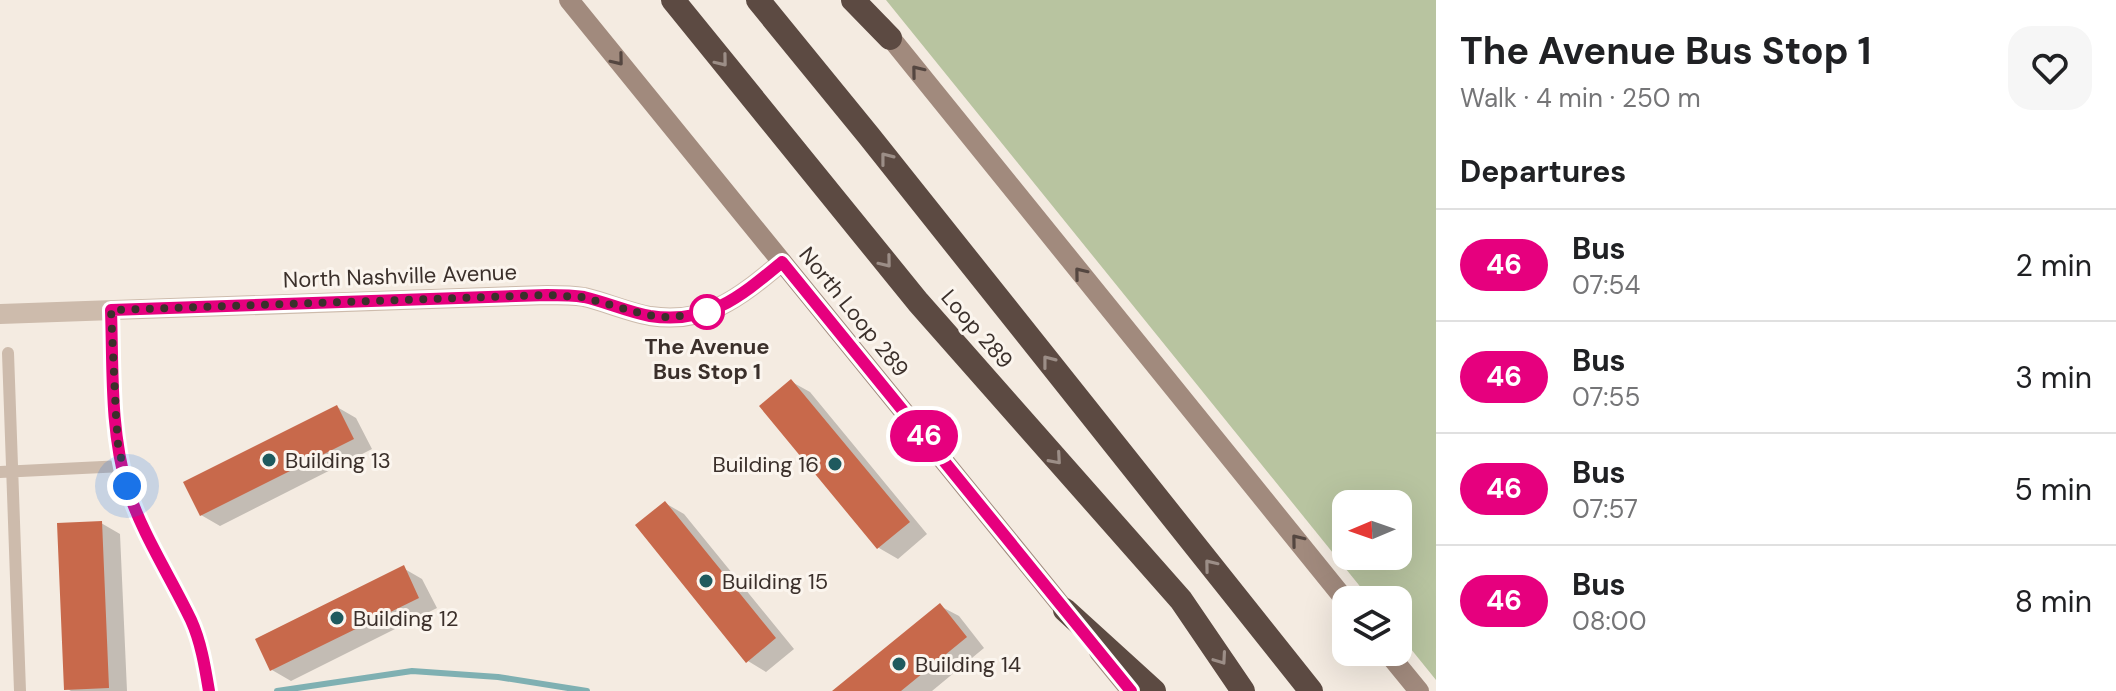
<!DOCTYPE html>
<html lang="en">
<head>
<meta charset="utf-8">
<style>
  body { margin:0; font-family:"DM Sans",sans-serif; background:#f6f6f6; color:#202124; height:100vh; display:flex; flex-direction:column; font-size:30px; white-space:nowrap }
  * { box-sizing:border-box; margin:0 }
  p { font-size:26px; color:#757577 }
  .icon { flex:none; width:44px; height:44px; fill:none; stroke:currentColor; stroke-width:2; stroke-linecap:round; stroke-linejoin:round }
  .map { position:relative; flex:1; overflow:hidden }
  .panel { display:flex; flex-direction:column; background:#fff; width:680px }
  .panel>* { flex:none }
  .badge { padding:0 16px; border-radius:26px; font-size:28px; line-height:52px }
  .needle { width:52px; rotate:268deg }
  .controls { position:absolute; left:1332px; top:490px; display:grid; gap:16px }
  .controls a { display:grid; place-items:center; width:80px; height:80px; border-radius:16px; background:#fff; box-shadow:0 8px 32px #0002; font-size:40px }
  .you { position:absolute; width:40px; height:40px; margin:-20px; border:6px solid #fff; border-radius:50%; background:#1a73e8; box-shadow:0 0 0 12px #1a73e833 }
  .map>.badge { position:absolute; translate:-50% -50%; box-shadow:0 0 0 4px #fff }
  h2 { padding:0 24px; font-size:30px; line-height:72px }
  .round { display:grid; place-items:center; flex:none; width:84px; height:84px; border-radius:24px; background:#f6f6f6 }
  .headline { display:flex; align-items:center; justify-content:space-between; height:136px; padding:0 24px }
  h1 { font-size:38px; font-weight:700; line-height:60px }
  ul { padding:0; list-style:none }
  li { display:flex; align-items:center; gap:24px; height:112px; padding:0 24px; border-top:2px solid #e0e0e0 }
  li div { flex:1 }
  li b { display:block; font-size:30px }
  li em { font-style:normal }
  li .badge { min-width:88px; font-weight:700; text-align:center }
  main { display:flex; flex:1; min-height:0 }
  .map>svg:first-child { display:block }
</style>
</head>
<body>
<main>
<div class="map">
<svg width="1436" height="691" viewBox="0 0 1436 691">
  <rect width="100%" height="100%" fill="#f4ebe1"/>
  <path fill="#b8c4a0" fill-rule="evenodd" d="M886,0H1436V680L1398,633V600H1371ZM1346,504H1398V556H1346Z"/>
  <path fill="#0003" d="M792,382L810,392L927,534L898,559L879,548L762,406Z
    M337,407L356,418L372,449L220,526L201,515Z
    M665,503L684,514L794,649L766,672L748,661Z
    M101,523L120,534L127,691H71L66,688Z
    M403,568L422,579L437,608L291,681L272,670Z
    M940,606L959,616L984,648L932,691H835Z"/>
  <g fill="none" stroke-linecap="round" stroke-linejoin="round">
    <path stroke="#7fb0b2" stroke-width="6" d="M277,691L412,671L498,677L587,691"/>
  </g>
  <path fill="#c8694b" d="M791,379L910,522L877,549L759,406Z
    M337,405L354,439L200,516L183,482Z
    M665,501L776,638L746,663L635,525Z
    M102,521L109,688L64,690L57,523Z
    M404,565L419,598L270,671L255,639Z
    M940,603L967,637L901,691H832Z"/>
  <g fill="none" stroke-linecap="round" stroke-linejoin="round">
    <path stroke="#cdbbac" stroke-width="12" d="M111,310C113,368 110,431 128,487C142,534 170,575 191,620C201,642 205,667 209,691
      M8,353L20,691
      M0,472L123,466"/>
    <path stroke="#cdbbac" stroke-width="20" d="M0,314L547,295C559,295 572,295 584,297C606,302 628,312 650,316C708,325 741,296 782,262"/>
    <path stroke="#a18a7d" stroke-width="20" d="M569,0L1074,621
      M881,26L1346,601
      M1099,652L1131,691
      M1387,652L1419,691"/>
    <path stroke="#5c4a42" stroke-width="24" d="M673,0L918,302L1181,600L1243,691
      M758,0L869,136L1311,691
      M853,0L890,38
      M1065,610L1154,691"/>
  </g>
  <defs><path id="oneway-chevron" d="M-2-3.5L2.5 0L-2 3.5" fill="none" stroke-width="1.6" stroke-linecap="round" stroke-linejoin="round" transform="scale(2)"/></defs>
  <g stroke="#544640">
    <use href="#oneway-chevron" transform="translate(618 60) rotate(51)"/>
    <use href="#oneway-chevron" transform="translate(917 71) rotate(-129)"/>
    <use href="#oneway-chevron" transform="translate(1080 273) rotate(-129)"/>
    <use href="#oneway-chevron" transform="translate(1297 540) rotate(-129)"/>
  </g>
  <g stroke="#9c8e87">
    <use href="#oneway-chevron" transform="translate(722 61) rotate(51)"/>
    <use href="#oneway-chevron" transform="translate(886 158) rotate(-128)"/>
    <use href="#oneway-chevron" transform="translate(886 262) rotate(51)"/>
    <use href="#oneway-chevron" transform="translate(1048 361) rotate(-128)"/>
    <use href="#oneway-chevron" transform="translate(1056 459) rotate(49)"/>
    <use href="#oneway-chevron" transform="translate(1210 565) rotate(-129)"/>
    <use href="#oneway-chevron" transform="translate(1221 659) rotate(55)"/>
  </g>
  <g fill="none" stroke-linecap="round" stroke-linejoin="round">
    <defs>
      <path id="line" d="M209,691C205,667 201,642 191,620C170,576 142,534 127,487C110,430 113,368 111,310L547,295C559,295 572,295 584,297C606,302 628,312 650,316C708,325 741,296 782,262L1131,691"/>
    </defs>
    <use href="#line" stroke="#fff" stroke-width="18"/>
    <use href="#line" stroke="#e6007e" stroke-width="12"/>
    <path stroke="#3b302b" stroke-width="8" stroke-dasharray="0 14.4" d="M127,486L118,444L116,416L111,310L547,295L582,297L647,315L664,317L695,315L713,311L707,312"/>
  </g>
  <circle fill="#fff" stroke="#e6007e" stroke-width="4" cx="707" cy="312" r="16"/>
  <g fill="#1f5a5e" stroke="#fbf5ee" stroke-width="3">
    <circle cx="269" cy="460" r="8"/>
    <circle cx="835" cy="464" r="8"/>
    <circle cx="706" cy="581" r="8"/>
    <circle cx="337" cy="618" r="8"/>
    <circle cx="899" cy="664" r="8"/>
  </g>
  <g text-anchor="middle" dominant-baseline="central" stroke-width="6" stroke-linejoin="round" paint-order="stroke">
    <g font-size="22" fill="#3b302b" stroke="#fbf5ee">
      <text transform="translate(400 276) rotate(-2)">North Nashville Avenue</text>
      <text transform="translate(854 312) rotate(51)">North Loop 289</text>
      <text transform="translate(977 329) rotate(49)">Loop 289</text>
    </g>
    <g font-size="22" font-weight="bold" fill="#3b302b" stroke="#fbf5ee">
      <text x="707" y="346">The Avenue<tspan x="707" dy="25">Bus Stop 1</tspan></text>
    </g>
    <g font-size="22" fill="#3b302b" stroke="#fbf5ee" text-anchor="start">
      <text x="285" y="460">Building 13</text>
      <text x="819" y="464" text-anchor="end">Building 16</text>
      <text x="722" y="581">Building 15</text>
      <text x="353" y="618">Building 12</text>
      <text x="915" y="664">Building 14</text>
    </g>
  </g>
</svg>
<div class="controls">
<a><svg class="needle" viewBox="-14 -14 28 28"><path d="M0-13l5 13h-10z" fill="#e53935"/><path d="M0 13l5-13h-10z" fill="#757577"/></svg></a>
<a><svg class="icon" aria-label="layers" viewBox="0 0 24 24"><path d="M12 4l9 5-9 5-9-5zM3 14l9 5 9-5"/></svg></a>
</div>
<div class="you" style="left:127px;top:486px"></div>
<b class="badge" style="left:924px;top:436px;background:#e6007e;color:#fff">46</b>
</div>
<section class="panel">
<div class="headline"><div><h1>The Avenue Bus Stop 1</h1><p>Walk · 4 min · 250 m</p></div><a class="round"><svg class="icon" aria-label="heart" viewBox="0 0 24 24"><path d="M12 20l-8-8c-3-5 5-10 8-4 3-6 11-1 8 4z"/></svg></a></div>
<h2>Departures</h2>
<ul>
<li><span class="badge" style="background:#e6007e;color:#fff">46</span><div><b>Bus</b><p>07:54</p></div><em>2 min</em></li>
<li><span class="badge" style="background:#e6007e;color:#fff">46</span><div><b>Bus</b><p>07:55</p></div><em>3 min</em></li>
<li><span class="badge" style="background:#e6007e;color:#fff">46</span><div><b>Bus</b><p>07:57</p></div><em>5 min</em></li>
<li><span class="badge" style="background:#e6007e;color:#fff">46</span><div><b>Bus</b><p>08:00</p></div><em>8 min</em></li>
</ul>
</section>
</main>
</body>
</html>
